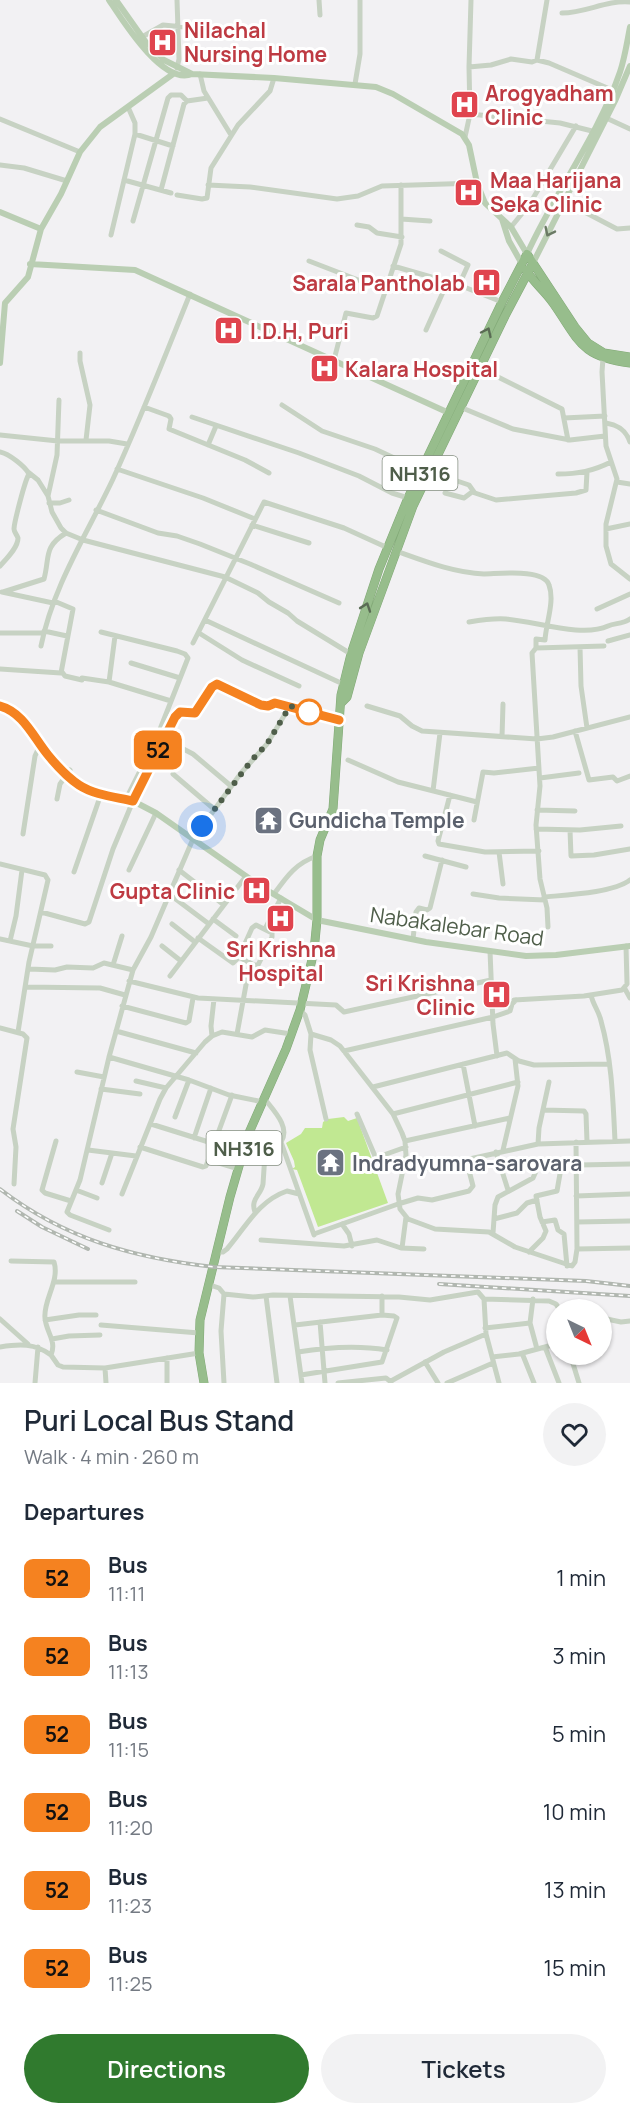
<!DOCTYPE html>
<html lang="en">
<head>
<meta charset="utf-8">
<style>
  body { margin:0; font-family:Manrope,sans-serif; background:#f2f2f3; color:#1f2937; height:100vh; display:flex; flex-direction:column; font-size:22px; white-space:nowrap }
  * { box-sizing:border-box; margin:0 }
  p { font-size:20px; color:#747a83 }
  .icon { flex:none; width:33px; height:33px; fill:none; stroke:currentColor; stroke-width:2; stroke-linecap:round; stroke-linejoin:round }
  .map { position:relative; height:1383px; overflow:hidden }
  .side { display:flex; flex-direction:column; background:#fff; flex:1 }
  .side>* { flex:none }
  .badge { padding:0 12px; border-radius:9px; font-size:21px; line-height:39px }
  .needle { width:39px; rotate:137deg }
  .tools { position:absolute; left:546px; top:1299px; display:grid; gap:12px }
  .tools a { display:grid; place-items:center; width:66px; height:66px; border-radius:50%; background:#fff; box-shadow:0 2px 4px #0004; font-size:30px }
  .you { position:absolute; width:30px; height:30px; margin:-15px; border:4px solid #fff; border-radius:50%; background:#1a73e8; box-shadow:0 0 0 9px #1a73e833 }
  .map>.badge { position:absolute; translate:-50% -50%; box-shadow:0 0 0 3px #fff }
  h2 { padding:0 24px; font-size:22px; line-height:54px }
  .round { display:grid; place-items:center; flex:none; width:63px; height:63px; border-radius:32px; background:#f2f2f3 }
  .summary { display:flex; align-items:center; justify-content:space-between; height:102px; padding:0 24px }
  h1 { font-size:28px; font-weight:600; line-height:45px }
  .action { display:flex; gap:12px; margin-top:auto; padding:12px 24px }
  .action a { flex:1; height:69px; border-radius:36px; background:#307a2e; color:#fff; font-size:24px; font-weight:600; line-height:69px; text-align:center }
  .action a+a { background:#f2f2f3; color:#1f2937 }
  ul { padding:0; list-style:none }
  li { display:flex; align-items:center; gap:18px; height:78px; padding:0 24px }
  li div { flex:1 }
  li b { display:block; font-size:22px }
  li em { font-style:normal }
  li .badge { min-width:66px; font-weight:700; text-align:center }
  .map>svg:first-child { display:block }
</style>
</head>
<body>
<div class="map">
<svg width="630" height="1383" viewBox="0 0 630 1383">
  <rect width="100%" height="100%" fill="#f2f1f3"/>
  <path fill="#c1e892" d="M344,1117L348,1121L357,1118L388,1203L318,1227L297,1170L292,1169L295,1167L294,1161L286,1143L301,1134L305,1128H322L323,1122L328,1119Z"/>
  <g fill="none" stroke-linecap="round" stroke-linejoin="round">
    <defs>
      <path id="highway" d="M526,270C533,282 545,291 553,303C579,340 580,357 630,363
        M341,703L347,697L359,653L413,506L505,316L533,263
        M204,1383L199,1353L200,1320L230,1197L248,1135L286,1049L300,1010L314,951L317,920V856L320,840L333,809L341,695L351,654L379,569L408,498L502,302L527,254L575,327L588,343L604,353L630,357"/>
    </defs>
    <use href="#highway" stroke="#82a977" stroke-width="9"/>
    <path stroke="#c7d2c3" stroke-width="5" d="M177,0L179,59L177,68
      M319,0L320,15
      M562,13C586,13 606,0 630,2
      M142,37L163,25L226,31
      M537,60L549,63L612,90
      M469,67L491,65L511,59L532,62L537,60L547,0
      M200,74L204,91L231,135
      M355,84L360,54V0
      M470,114L560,123L592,131
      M604,117L630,129
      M0,119L80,152
      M135,134L173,146
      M465,137L470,114L469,67L471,0
      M0,165L24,168L67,181
      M124,180L171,193
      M208,185L250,187L337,199L358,196L382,186L477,183
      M161,190L184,104L187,101L208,98
      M177,195L202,199L207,198L211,168L238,125L270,91L274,78
      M556,197L617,229L630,228
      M401,219L430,221
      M133,221L168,98L171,95H181L187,101
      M357,225L369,227L377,233L402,237
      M511,227L529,205L576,126
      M111,235L135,134V123L128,107
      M441,251L468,265L459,285
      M309,261L366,283L386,288
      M393,266L459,285L502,302
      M426,330L448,281
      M80,353V361L90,405L86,440
      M603,358L602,372L606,446L617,479L606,524V546L611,564L630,579
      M334,360L346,313L373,318L377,316L401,244V185
      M492,374L562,409L568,440
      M59,400L57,455L48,496L52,512L61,528L66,533L83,540L225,577L258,593L269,602L288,613L297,621L351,654
      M282,405L322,431L375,449L407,464L469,485L474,492
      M144,407L169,416L171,419L169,429L245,460L269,473
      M460,407L513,429L570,440L605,436
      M192,417L299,453L359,476L392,493L408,498
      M564,418L605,416
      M606,423C618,425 626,430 630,442
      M0,435L58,441H109L127,444
      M208,445L216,426
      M0,452C9,454 25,466 29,474C25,480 14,523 14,529C14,532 17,535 18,538C18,548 6,559 0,566
      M117,469L203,498L255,519
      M28,472L38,480L48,496
      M558,474C578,474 593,471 611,462
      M617,482L630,484
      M445,493L464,498L472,492L496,500L576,493L586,490L587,472
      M49,503H60L69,500
      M96,510L158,533L177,536L200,544L250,564L339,603
      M252,525L309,543
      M606,529L630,524
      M396,551C424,561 454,573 484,574C498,574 544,568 549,585C555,601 546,623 545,640L536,639V648
      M2,592L53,603
      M3,592L44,579C50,557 43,547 66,533
      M597,609L630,594
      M205,620L343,684
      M469,622C481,620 494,618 506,619C535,621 582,638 608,626C615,623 623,624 630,619
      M44,631L67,636
      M101,632L177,651L185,654L188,658L157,737L126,799
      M0,633H44
      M199,633L242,660L299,686
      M115,636L109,682L171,701
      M608,641L630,635
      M193,643L264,502L344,528L388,548
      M41,646C53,586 87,534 113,479C141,418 165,356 190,294
      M580,647L581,686L587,728
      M131,663L180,678
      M0,669L61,673L73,609L54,601
      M62,672L65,676L82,680
      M82,678L109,682
      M367,706L400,716L412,726L422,731L537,739L553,737L630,717
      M575,731L589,780L613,777L617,781L630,776
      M502,737L503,704
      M170,742L193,754L231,786
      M348,760L398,782L477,802
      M173,774L214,809
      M540,778L579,773
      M433,791L440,733
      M450,795L438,841L439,844L485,852L539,851
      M57,799L60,784L70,770
      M537,810L575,811
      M474,820L483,772L494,773L539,768
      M536,829L580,830L621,826
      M570,830L571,856L594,855L630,849
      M23,834L35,756L40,745
      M499,852L503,884
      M425,856L466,867
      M0,864L45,875L48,880L29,962L18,1032
      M129,870L156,813
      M179,870L224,905
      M74,872L101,794
      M169,894L209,924
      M274,894C287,876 296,863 317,856
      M473,894L499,898L545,900
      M544,897C565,895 614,893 630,880
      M41,912L85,924L89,922L113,849L133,801
      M213,919L236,936
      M172,924L195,942
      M548,927L547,908L540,879L536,825L540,786L532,653L536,648L604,646
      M265,929L281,898
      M198,938L233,963L239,957L252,928L256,925L272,933V937L258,965H254L239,957
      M0,939L33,946H51
      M413,939L416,912L419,908L427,910L430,908L442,860
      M10,941L16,916L22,870
      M162,946L181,961
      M490,951L493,1024L497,1056
      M113,965L122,936
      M29,969L55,970L67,967L93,968L104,963L133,970
      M170,976L246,876
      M129,981L198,998L336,1005L344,1012L491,980
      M26,987L100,988L125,995
      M625,989L630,998
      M591,995C593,1005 599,1011 601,1021C612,1060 613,1101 615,1141
      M514,1000L584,996L622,990L627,984L626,946
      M122,1006L186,1023L189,1021L193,998
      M300,1010L305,1015L311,1034L331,1040L340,1046L393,1114L402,1133L405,1141L406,1155L398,1194L400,1209L408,1219L435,1229L489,1232L515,1247L572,1266L575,1262L577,1249L576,1142
      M0,1028L23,1034L27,1038L13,1129L16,1147L14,1184
      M116,1031L196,1053
      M237,1034L250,963
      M311,1034L310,1050L326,1119
      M212,1036L211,1026L214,999
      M344,1051L493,1017L510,1011L512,1004L516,1000
      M109,1057L189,1080L229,1095L263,1102
      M463,1064L475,1126
      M77,1072L104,1077
      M136,1081L166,1088
      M373,1087L507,1053L519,1061L534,1065L609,1064
      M101,1089L140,1094
      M264,1098C273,1110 291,1127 281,1142
      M543,1110L584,1111L586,1114L587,1142
      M357,1114L375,1156L378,1157L406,1147
      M393,1114L518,1082
      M175,1117L189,1080
      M151,1124L215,1144
      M248,1135L277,1139L281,1142L314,1235
      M194,1138L211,1088
      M56,1141L42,1190L45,1193L71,1201
      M405,1141L510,1118
      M538,1144L539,1128L549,1082
      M140,1147L203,1167L206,1166L232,1095
      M88,1150L136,1156
      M503,1150L518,1086L515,1059
      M496,1152L508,1190
      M209,1160L239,1169
      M578,1165L630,1164
      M403,1170L424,1169L538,1144L630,1141
      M102,1183L112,1153
      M76,1190L97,1198
      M122,1194L160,1099L166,1088L205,1042L212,1036L222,1032L252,1037L265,1030L291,1034
      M576,1196L630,1194
      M255,1212C250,1199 261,1195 263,1184L266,1139
      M494,1219L517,1213L527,1203L537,1200
      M542,1222L555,1220L558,1230L564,1234L567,1266
      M577,1222L630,1221
      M342,1224L349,1234L352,1246
      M109,1230L70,1215L67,1212L80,1180L109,1057L133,970L151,937L193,839L241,773L267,744L290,706
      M493,1233L495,1205L498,1197L533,1178L540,1162L558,1165L561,1168L557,1191L536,1196L540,1217L546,1231L543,1238L529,1252
      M314,1234L398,1204L418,1198L432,1200L469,1191L473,1186L466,1159
      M261,1240L344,1246L377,1240L401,1248L424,1249
      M402,1248L406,1217
      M577,1249L630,1248
      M217,1252H223L227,1249C246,1227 258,1201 287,1191L299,1194
      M11,1261L54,1262C60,1281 43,1300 45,1318C46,1332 57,1341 51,1355L58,1365L63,1367L105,1368L199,1353
      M54,1282H135
      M210,1285L219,1288L224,1294L253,1297L273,1295L399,1297L430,1300L478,1292L484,1299L486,1334L499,1383
      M266,1296L277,1383
      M290,1296L302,1383
      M484,1299L549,1301L556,1304L560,1310
      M533,1299L530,1323L537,1349
      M382,1315V1296
      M602,1318L621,1322L630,1321
      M0,1319L28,1344
      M45,1320L79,1315H96
      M320,1322L325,1383
      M101,1325L199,1333
      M295,1325L382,1315L394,1316L397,1318L382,1362L301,1375
      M485,1328L530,1323
      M52,1339L69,1336L100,1335
      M0,1347C19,1344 35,1343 51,1355
      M545,1347L559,1383
      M298,1352C328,1347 357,1345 387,1350
      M522,1353L534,1383
      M570,1354L579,1383
      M492,1357L519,1354L556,1344
      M167,1358V1383
      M425,1362L438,1383
      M105,1368L106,1383
      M391,1381L444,1352L486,1334
      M35,1383L38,1347
      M224,1383L221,1331L224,1294
      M338,1383L386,1378L391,1382
      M447,1383L493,1363"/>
    <path stroke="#baceb3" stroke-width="6" d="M109,0C123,21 163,86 192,74L274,78L376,87L393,94L462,134L469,145L477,183L485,203L511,227L527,254
      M116,0L145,41L164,60L192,74
      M0,212L41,229
      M502,219L509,241L522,264
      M527,254C555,192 598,136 620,72C625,57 627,42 630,27
      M533,263L615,101L630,66
      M30,264L135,270L449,413
      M0,363L5,303L28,277L41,229L61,194L80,152L100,127L173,74
      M0,706L8,708L19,716L50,757L81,786L101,794L133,801L156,813L260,886L317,920L426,942L526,956L556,955L630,946"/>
    <use href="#highway" stroke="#97bd8c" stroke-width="8"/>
    <defs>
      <path id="rail" d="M0,1189C65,1239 134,1258 214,1267L586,1281L630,1286
        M17,1211L42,1227L88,1249
        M439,1284L630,1296"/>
    </defs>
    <use href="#rail" stroke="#b1b7b0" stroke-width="4"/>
    <use href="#rail" stroke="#fff" stroke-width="1.5" stroke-dasharray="4.5" stroke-linecap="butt"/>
  </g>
  <defs><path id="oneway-chevron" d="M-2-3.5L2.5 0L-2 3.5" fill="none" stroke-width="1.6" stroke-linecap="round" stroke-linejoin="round" transform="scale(1.5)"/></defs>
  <use stroke="#6a7a64" href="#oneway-chevron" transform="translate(549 232) rotate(116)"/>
  <g stroke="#5a6c54">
    <use href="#oneway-chevron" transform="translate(487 332) rotate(-65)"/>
    <use href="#oneway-chevron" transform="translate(366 607) rotate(-71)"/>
  </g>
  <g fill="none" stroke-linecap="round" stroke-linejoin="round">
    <defs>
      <path id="line" d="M0,706C23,712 34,738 48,755C57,766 67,777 79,785C94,795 116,797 133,801L175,717L180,712L195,713L212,687L217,684L261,705L268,706L275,703L339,720"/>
    </defs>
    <use href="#line" stroke="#fff" stroke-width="14"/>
    <use href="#line" stroke="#f58220" stroke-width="9"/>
    <path stroke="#4f5e4a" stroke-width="6" stroke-dasharray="0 10.8" d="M202,826L251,761L267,744L290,706L309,712"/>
  </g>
  <defs>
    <symbol id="hospital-square" viewBox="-11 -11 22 22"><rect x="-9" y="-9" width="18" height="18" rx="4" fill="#e0444e" stroke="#fff"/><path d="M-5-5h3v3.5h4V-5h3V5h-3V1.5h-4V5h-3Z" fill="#fff"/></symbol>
    <symbol id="temple-square" viewBox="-11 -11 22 22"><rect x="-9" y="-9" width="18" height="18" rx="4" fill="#6b7280" stroke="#fff"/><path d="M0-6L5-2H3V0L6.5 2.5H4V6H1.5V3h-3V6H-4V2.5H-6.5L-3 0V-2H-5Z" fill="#fff"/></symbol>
  </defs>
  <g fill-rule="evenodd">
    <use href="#hospital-square" x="146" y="26" width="33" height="33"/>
    <use href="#hospital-square" x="448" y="88" width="33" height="33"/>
    <use href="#hospital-square" x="452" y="176" width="33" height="33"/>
    <use href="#hospital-square" x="470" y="266" width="33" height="33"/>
    <use href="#hospital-square" x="212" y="314" width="33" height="33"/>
    <use href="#hospital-square" x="308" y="352" width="33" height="33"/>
    <use href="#temple-square" x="252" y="804" width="33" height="33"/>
    <use href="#hospital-square" x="240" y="874" width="33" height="33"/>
    <use href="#hospital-square" x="264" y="902" width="33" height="33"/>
    <use href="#hospital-square" x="480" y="978" width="33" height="33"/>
    <use href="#temple-square" x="314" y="1146" width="33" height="33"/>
  </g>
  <circle fill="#fff" stroke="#f58220" stroke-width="3" cx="309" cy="712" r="12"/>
  <g text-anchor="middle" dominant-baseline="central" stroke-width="6" stroke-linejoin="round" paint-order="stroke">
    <g fill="#fff" stroke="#848e80" stroke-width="1.5">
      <rect x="382.5" y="456" width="75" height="34" rx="4.5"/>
      <rect x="206.5" y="1131" width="75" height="34" rx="4.5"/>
    </g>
    <g font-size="20" font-weight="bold" fill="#4f5e4a">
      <text x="420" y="473">NH316</text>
      <text x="244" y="1148">NH316</text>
    </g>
    <g font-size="21" font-weight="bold" fill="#be3a42" stroke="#fff" text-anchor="start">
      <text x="184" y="30">Nilachal<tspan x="184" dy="24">Nursing Home</tspan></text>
      <text x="485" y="93">Arogyadham<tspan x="485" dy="24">Clinic</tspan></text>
      <text x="490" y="180">Maa Harijana<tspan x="490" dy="24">Seka Clinic</tspan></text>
      <text x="465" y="283" text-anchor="end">Sarala Pantholab</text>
      <text x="250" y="331">I.D.H, Puri</text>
      <text x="345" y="369">Kalara Hospital</text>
      <text x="235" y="891" text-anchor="end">Gupta Clinic</text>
      <text x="281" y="949" text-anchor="middle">Sri Krishna<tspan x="281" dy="24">Hospital</tspan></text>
      <text x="475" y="983" text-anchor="end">Sri Krishna<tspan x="475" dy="24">Clinic</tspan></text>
    </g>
    <g font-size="21" font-weight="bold" fill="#5b616d" stroke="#fff" text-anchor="start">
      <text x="289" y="820">Gundicha Temple</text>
      <text x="352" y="1163">Indradyumna-sarovara</text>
    </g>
    <g font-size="21" fill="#4f5e4a" stroke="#fff">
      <text transform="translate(457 926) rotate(8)">Nabakalebar Road</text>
    </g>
  </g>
</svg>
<div class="tools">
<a><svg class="needle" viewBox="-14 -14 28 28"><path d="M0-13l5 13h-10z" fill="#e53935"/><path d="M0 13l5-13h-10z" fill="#747a83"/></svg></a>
</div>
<div class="you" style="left:202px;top:826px"></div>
<b class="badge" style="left:158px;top:750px;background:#f58220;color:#111">52</b>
</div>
<section class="side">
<div class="summary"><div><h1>Puri Local Bus Stand</h1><p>Walk · 4 min · 260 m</p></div><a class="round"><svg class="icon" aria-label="heart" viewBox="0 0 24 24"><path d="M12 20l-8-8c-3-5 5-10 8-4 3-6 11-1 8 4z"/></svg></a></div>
<h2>Departures</h2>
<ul>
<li><span class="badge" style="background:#f58220;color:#111">52</span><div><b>Bus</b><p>11:11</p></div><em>1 min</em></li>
<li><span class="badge" style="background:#f58220;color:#111">52</span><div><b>Bus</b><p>11:13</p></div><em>3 min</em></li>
<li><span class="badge" style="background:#f58220;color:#111">52</span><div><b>Bus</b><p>11:15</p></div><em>5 min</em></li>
<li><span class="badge" style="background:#f58220;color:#111">52</span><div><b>Bus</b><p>11:20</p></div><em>10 min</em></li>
<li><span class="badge" style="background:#f58220;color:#111">52</span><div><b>Bus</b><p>11:23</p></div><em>13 min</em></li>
<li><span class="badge" style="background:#f58220;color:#111">52</span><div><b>Bus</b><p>11:25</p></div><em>15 min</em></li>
</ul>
<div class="action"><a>Directions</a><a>Tickets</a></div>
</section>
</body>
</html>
